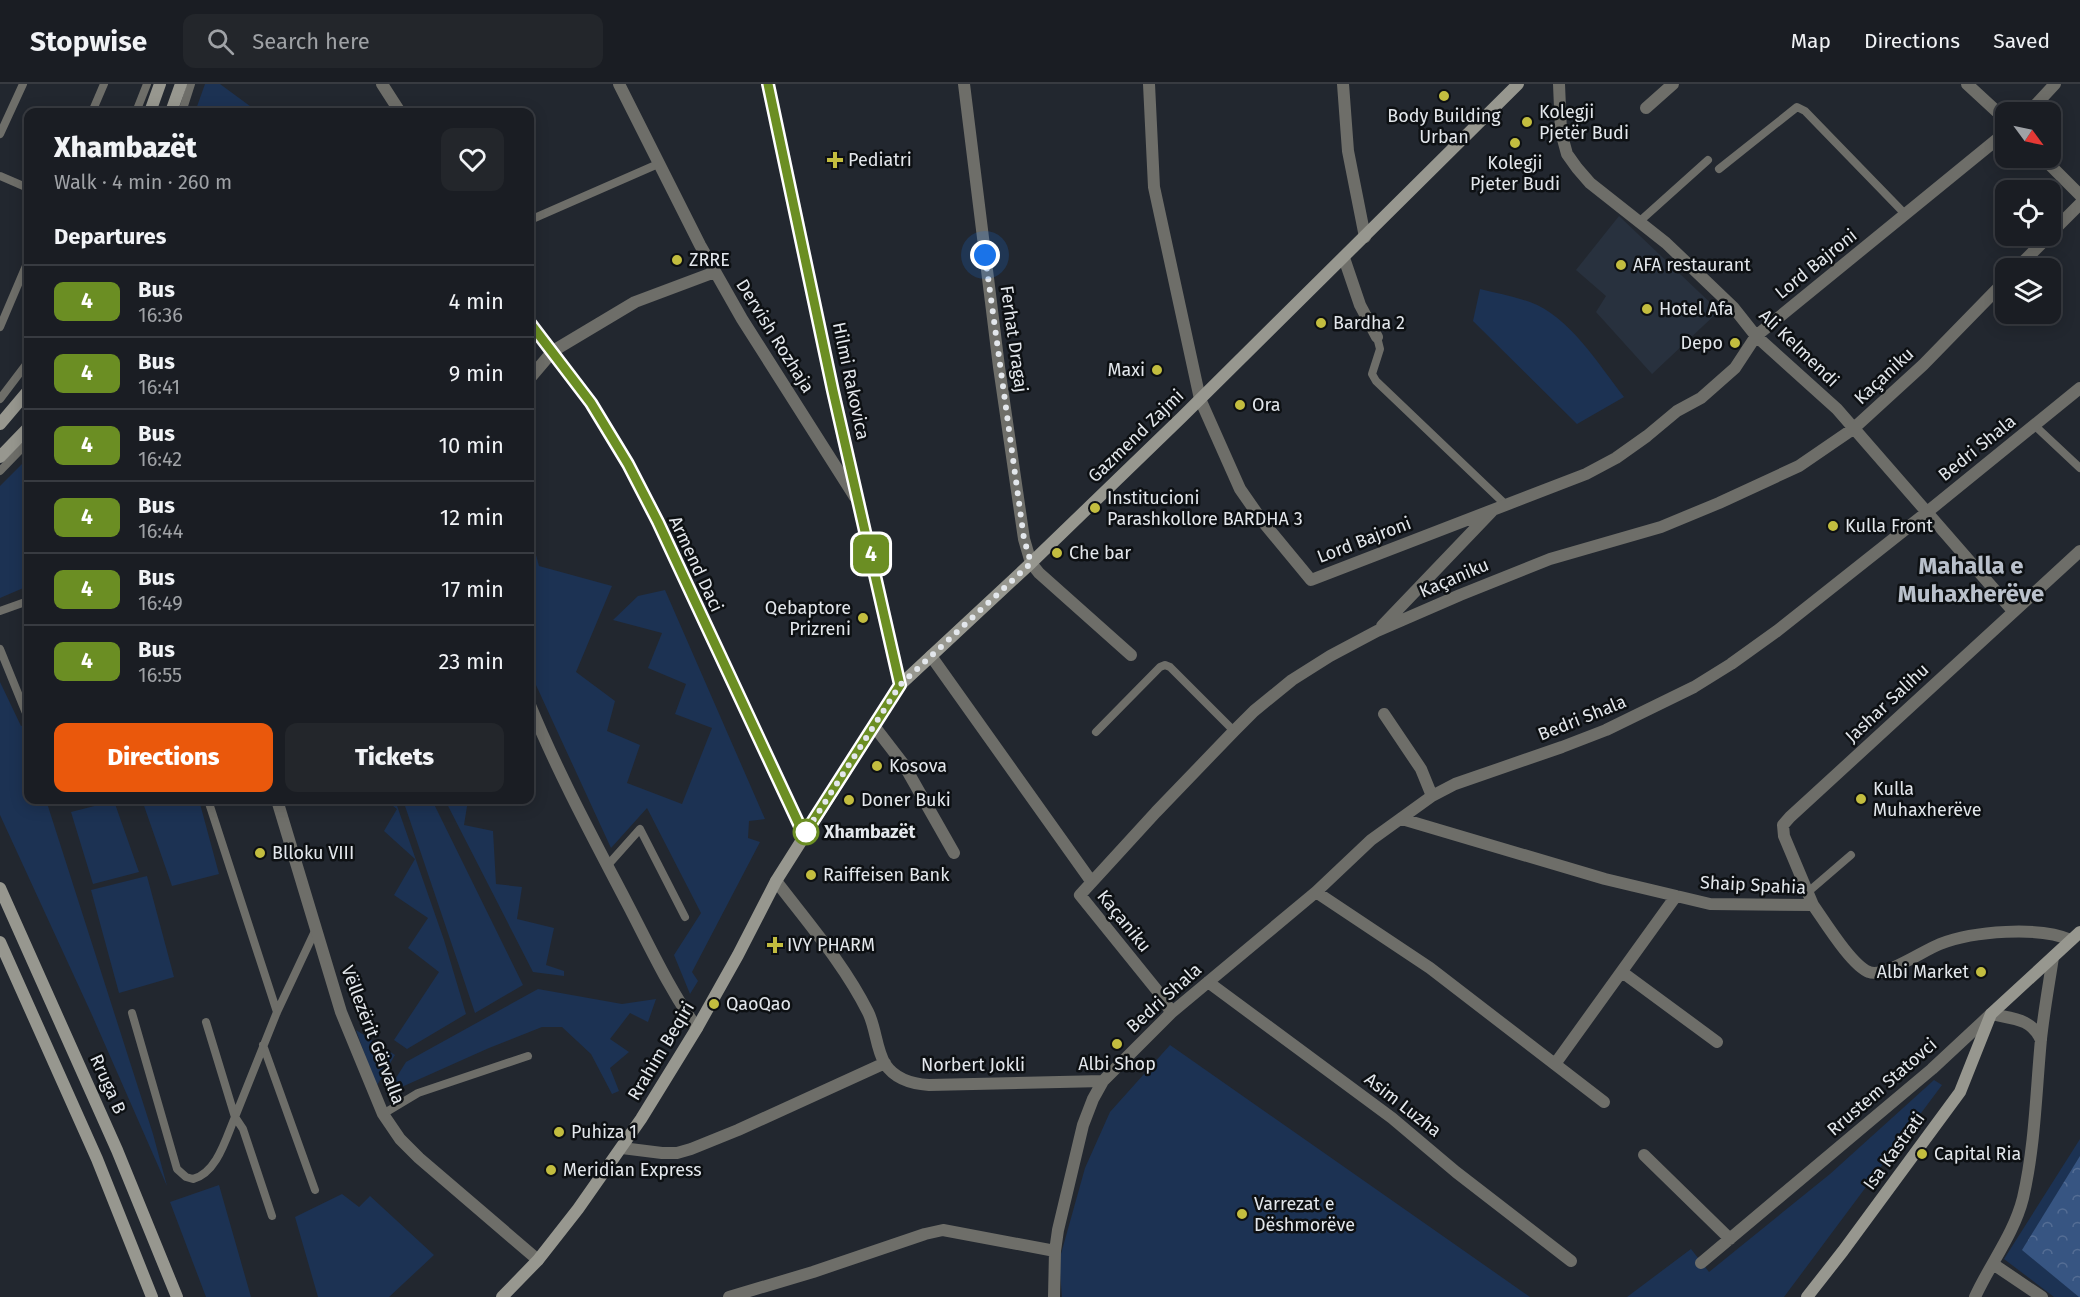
<!DOCTYPE html>
<html lang="en">
<head>
<meta charset="utf-8">
<style>
  body { margin:0; font-family:"Fira Sans",sans-serif; background:#23262b; color:#f1f3f6; height:100vh; display:flex; flex-direction:column; font-size:22px; white-space:nowrap }
  * { box-sizing:border-box; margin:0 }
  p { font-size:20px; color:#9fa2a6 }
  .icon { flex:none; width:33px; height:33px; fill:none; stroke:currentColor; stroke-width:2; stroke-linecap:round; stroke-linejoin:round }
  .map { position:relative; flex:1; overflow:hidden }
  .details { position:absolute; left:24px; top:24px; width:510px; height:696px; display:flex; flex-direction:column; background:#1a1d23; border-radius:12px; box-shadow:0 3px 15px #0003,0 0 0 2px #383b41 }
  .details>* { flex:none }
  .badge { padding:0 12px; border-radius:9px; font-size:21px; line-height:39px }
  .needle { width:39px; rotate:123deg }
  .controls { position:absolute; left:1995px; top:18px; display:grid; gap:12px }
  .controls a { display:grid; place-items:center; width:66px; height:66px; border-radius:12px; background:#1a1d23; box-shadow:0 3px 15px #0003,0 0 0 2px #383b41; font-size:30px }
  .you { position:absolute; width:30px; height:30px; margin:-15px; border:4px solid #fff; border-radius:50%; background:#1a73e8; box-shadow:0 0 0 9px #1a73e833 }
  .map>.badge { position:absolute; translate:-50% -50%; box-shadow:0 0 0 3px #fff }
  h2 { padding:0 30px; font-size:22px; line-height:54px }
  .round { display:grid; place-items:center; flex:none; width:63px; height:63px; border-radius:12px; background:#23262b }
  .overview { display:flex; align-items:center; justify-content:space-between; height:102px; padding:0 30px }
  h1 { font-size:28px; font-weight:800; line-height:45px }
  .primary-button { display:flex; gap:12px; margin-top:auto; padding:12px 30px }
  .primary-button a { flex:1; height:69px; border-radius:12px; background:#ea580c; color:#fff; font-size:24px; font-weight:800; line-height:69px; text-align:center }
  .primary-button a+a { background:#23262b; color:#f1f3f6 }
  ul { padding:0; list-style:none }
  li { display:flex; align-items:center; gap:18px; height:72px; padding:0 30px; border-top:2px solid #383b41 }
  li div { flex:1 }
  li b { display:block; font-size:22px }
  li em { font-style:normal }
  li .badge { min-width:66px; font-weight:700; text-align:center }
  header { display:flex; align-items:center; gap:36px; box-sizing:border-box; height:84px; padding:0 30px; background:#1a1d23; border-bottom:2px solid #383b41 }
  header strong { font-size:28px }
  nav { display:flex; gap:33px; margin-inline-start:auto; font-size:21px }
  .search { width:420px; height:54px; background:#23262b; display:flex; align-items:center; gap:15px; box-sizing:border-box; padding:0 21px; border-radius:12px; color:#9fa2a6; font-size:22px }
  .map>svg:first-child { display:block }
</style>
</head>
<body>
<header>
<strong>Stopwise</strong>
<div class="search"><svg class="icon" aria-label="search" viewBox="0 0 24 24"><circle cx="10" cy="10" r="6"/><path d="M15 15l6 6"/></svg>Search here</div>
<nav><a>Map</a><a>Directions</a><a>Saved</a></nav>
</header>
<div class="map">
<svg width="2080" height="1213" viewBox="0 0 2080 1213">
  <defs>
    <pattern id="forest-crowns" width="20" height="18" patternUnits="userSpaceOnUse" patternTransform="scale(1.5)"><rect width="20" height="18" fill="#375582"/><path d="M2 6a3 3 0 1 1 6 0M12 15a3 3 0 1 1 6 0" fill="none" stroke="#546d94"/></pattern>
  </defs>
  <rect width="100%" height="100%" fill="#22272f"/>
  <path fill="#28313e" d="M1619,132L1719,227L1652,290L1596,228L1606,212L1576,186Z"/>
  <path fill="#1c3253" d="M205,0H220L258,28H195Z
    M1480,205C1496,209 1513,212 1530,218C1569,232 1599,281 1624,313L1577,340L1473,237Z
    M28,374V502L0,514V402Z
    M530,449L539,482L612,502L576,588L615,617L607,647L640,661L627,699L682,720L712,644L675,630L686,600L648,584L662,549L613,536L638,512L665,506L765,735L749,737L748,754L760,758L692,888L698,897L690,910L674,871L701,829L647,724L611,764L530,588Z
    M0,598L21,642L28,640V653L26,654L28,661V716H46L153,1050L167,1102L92,931L0,731Z
    M142,716H199L219,790L172,802Z
    M385,716H395L444,856L466,930L407,965L394,956L439,888L408,864L428,834L394,811L415,775L384,747L397,725Z
    M403,716H432L523,901L475,929Z
    M445,716H468L464,741L493,747L496,800L522,803L517,835L554,844L546,881L564,887V892L533,888Z
    M114,717L139,788L93,800L71,728Z
    M147,792L174,893L119,909L91,806Z
    M538,905L622,920L656,915L648,938L630,929L610,955L629,968L610,984L619,1007L612,1010L591,970L562,943H542L489,964L386,1010L406,978Z
    M356,946L395,971L376,1003Z
    M1170,961L1530,1213H1062L1059,1177L1085,1084L1110,1028Z
    M1934,996L1942,1001L1784,1213H1627L1691,1165L1709,1188L1830,1090Z
    M2080,1055V1213H2054L2004,1175Z
    M219,1101L251,1213H206L170,1118Z
    M342,1110L359,1123L370,1112L434,1171L389,1213H318L295,1133Z"/>
  <path fill="url(#forest-crowns)" d="M2080,1072V1213H2079L2022,1166Z"/>
  <g fill="none" stroke-linecap="round" stroke-linejoin="round">
    <path stroke="#6e6e69" stroke-width="8" d="M92,28L104,0
      M136,28L147,0
      M182,28L191,0
      M0,50L23,0
      M1719,85L1797,23L1805,27L1905,130
      M0,92L28,104
      M530,136L658,80
      M1640,137L1708,76
      M0,243L28,177
      M1377,253L1380,265L1372,290L1376,297L1506,421
      M0,315L28,278
      M2034,341L2080,384
      M0,387L28,358
      M0,527L28,517
      M0,565L28,634
      M1096,648L1160,583L1165,581L1170,583L1234,647
      M208,716L277,928
      M607,782L640,745L685,833
      M1808,808L1851,771
      M132,929L177,1085L186,1093L193,1095C217,1089 226,1054 235,1033
      M206,938L235,1033L277,928L316,845
      M263,961L315,1106
      M383,1030L418,1009L528,972
      M235,1033L243,1045L272,1132"/>
    <path stroke="#6e6e69" stroke-width="12" d="M382,0L400,28
      M619,0L700,161L742,235L855,413
      M768,0L833,307L900,601
      M964,0L999,283L1024,455L1031,479L1039,489L1131,571
      M1149,0L1154,103L1200,315L1240,405L1263,438L1311,496L1586,390L1616,374L1647,352L1677,327L1701,314L1735,284L1756,252L2006,48
      M1343,0L1348,67L1365,153
      M1559,0L1561,48L1567,70L1577,84L1590,99L1666,159L1733,223L1756,252L1837,325L2013,527
      M1967,0L2006,36
      M1646,24L1673,0
      M2029,28L2055,0
      M2043,74L2080,111
      M2050,150L2080,120
      M1344,174L1360,221L1377,253
      M2017,184L2049,152
      M530,239L591,319L628,380L658,438L804,751
      M530,294L553,267L635,218L715,188
      M1382,542L1492,427
      M931,572L1091,797
      M530,621C558,689 593,754 627,819C649,861 669,905 697,944
      M1384,630L1421,685L1432,712
      M874,642L904,681L954,769
      M277,716L341,928L383,1030L400,1055L419,1074L538,1176
      M1402,735L1605,795L1710,820L1813,821C1825,838 1852,882 1869,888C1884,894 1924,866 1940,860C1973,847 2039,842 2071,856
      M776,797C808,839 844,880 868,928C876,944 876,965 885,980C895,995 912,1000 929,1001L1103,997
      M1316,808L1430,884L1604,1018
      M1813,821L1784,752L1783,741L1790,733L2080,467
      M1622,888L1717,958
      M1208,898L1392,1034L1456,1088L1571,1177
      M1171,929L1164,915L1080,811L1156,728L1234,647L1254,627L1292,596L1330,572L1377,547L1460,511L1550,475L1661,443L1719,419L1799,382L1853,345L1923,281L2006,196
      M1555,980L1676,812
      M622,1064L662,1069H677L691,1065L738,1046L885,979
      M1644,1071L1730,1155
      M1701,1179L1932,985L1991,930C2013,935 2031,934 2041,956
      M1993,1180L2042,1213
      M729,1213L813,1188L925,1150L943,1146L1055,1167
      M1054,1213L1055,1167L1058,1146L1083,1041L1093,1015L1103,997L1171,929L1316,808L1371,756L1432,712L1455,700L1562,663L1606,646L1694,603L1731,580L1777,547L1926,429L2080,304
      M1975,1213C1990,1180 2014,1150 2023,1114C2035,1062 2036,1008 2041,955C2044,927 2049,900 2053,873"/>
    <path stroke="#97978f" stroke-width="12" d="M150,28L160,0
      M171,28L181,0
      M0,340L28,307
      M0,373L28,344
      M0,804L117,1066L177,1213
      M0,858L97,1075L152,1213
      M502,1213L538,1176L578,1125L641,1035L697,944L738,871L776,797L900,601L1031,479L1182,333L1518,0
      M1807,1213L1843,1167L1960,1008L1991,930L2080,848"/>
  </g>
  <g fill="none" stroke-linecap="round" stroke-linejoin="round">
    <defs>
      <path id="line" d="M530,239L591,319L628,380L658,438L804,751L900,601L833,307L768,0"/>
    </defs>
    <use href="#line" stroke="#fff" stroke-width="14"/>
    <use href="#line" stroke="#6b8e23" stroke-width="9"/>
    <path stroke="#e3e7ec" stroke-width="6" stroke-dasharray="0 10.8" d="M806,748L804,751L900,601L1031,479L1024,455L985,171"/>
  </g>
  <g fill="#c3bd3f" stroke="#0d1013" stroke-width="2">
    <circle cx="1444" cy="12" r="6"/>
    <circle cx="1527" cy="38" r="6"/>
    <circle cx="1515" cy="59" r="6"/>
    <path d="M832 67h6v6h6v6h-6v6h-6v-6h-6v-6h6z"/>
    <circle cx="677" cy="176" r="6"/>
    <circle cx="1621" cy="181" r="6"/>
    <circle cx="1647" cy="225" r="6"/>
    <circle cx="1321" cy="239" r="6"/>
    <circle cx="1735" cy="259" r="6"/>
    <circle cx="1157" cy="286" r="6"/>
    <circle cx="1240" cy="321" r="6"/>
    <circle cx="1095" cy="424" r="6"/>
    <circle cx="1833" cy="442" r="6"/>
    <circle cx="1057" cy="469" r="6"/>
    <circle cx="863" cy="534" r="6"/>
    <circle cx="877" cy="682" r="6"/>
    <circle cx="1861" cy="715" r="6"/>
    <circle cx="849" cy="716" r="6"/>
    <circle cx="260" cy="769" r="6"/>
    <circle cx="811" cy="791" r="6"/>
    <path d="M772 852h6v6h6v6h-6v6h-6v-6h-6v-6h6z"/>
    <circle cx="1981" cy="888" r="6"/>
    <circle cx="714" cy="920" r="6"/>
    <circle cx="1117" cy="960" r="6"/>
    <circle cx="559" cy="1048" r="6"/>
    <circle cx="1922" cy="1070" r="6"/>
    <circle cx="551" cy="1086" r="6"/>
    <circle cx="1242" cy="1130" r="6"/>
  </g>
  <circle fill="#fff" stroke="#6b8e23" stroke-width="3" cx="806" cy="748" r="12"/>
  <g text-anchor="middle" dominant-baseline="central" stroke-width="5" stroke-linejoin="round" paint-order="stroke">
    <g font-size="18" fill="#e3e7ec" stroke="#0d1013" text-anchor="start">
      <text x="1539" y="28">Kolegji<tspan x="1539" dy="21">Pjetër Budi</tspan></text>
      <text x="1444" y="32" text-anchor="middle">Body Building<tspan x="1444" dy="21">Urban</tspan></text>
      <text x="848" y="76">Pediatri</text>
      <text x="1515" y="79" text-anchor="middle">Kolegji<tspan x="1515" dy="21">Pjeter Budi</tspan></text>
      <text x="689" y="176">ZRRE</text>
      <text x="1633" y="181">AFA restaurant</text>
      <text x="1659" y="225">Hotel Afa</text>
      <text x="1333" y="239">Bardha 2</text>
      <text x="1723" y="259" text-anchor="end">Depo</text>
      <text x="1145" y="286" text-anchor="end">Maxi</text>
      <text x="1252" y="321">Ora</text>
      <text x="1107" y="414">Institucioni<tspan x="1107" dy="21">Parashkollore BARDHA 3</tspan></text>
      <text x="1845" y="442">Kulla Front</text>
      <text x="1069" y="469">Che bar</text>
      <text x="851" y="524" text-anchor="end">Qebaptore<tspan x="851" dy="21">Prizreni</tspan></text>
      <text x="889" y="682">Kosova</text>
      <text x="1873" y="705">Kulla<tspan x="1873" dy="21">Muhaxherëve</tspan></text>
      <text x="861" y="716">Doner Buki</text>
      <text x="272" y="769">Blloku VIII</text>
      <text x="823" y="791">Raiffeisen Bank</text>
      <text x="787" y="861">IVY PHARM</text>
      <text x="1969" y="888" text-anchor="end">Albi Market</text>
      <text x="726" y="920">QaoQao</text>
      <text x="1117" y="980" text-anchor="middle">Albi Shop</text>
      <text x="571" y="1048">Puhiza 1</text>
      <text x="1934" y="1070">Capital Ria</text>
      <text x="563" y="1086">Meridian Express</text>
      <text x="1254" y="1120">Varrezat e<tspan x="1254" dy="21">Dëshmorëve</tspan></text>
    </g>
    <g font-size="18" fill="#e3e7ec" stroke="#0d1013">
      <text transform="translate(1816 180) rotate(-39)">Lord Bajroni</text>
      <text transform="translate(775 252) rotate(58)">Dervish Rozhaja</text>
      <text transform="translate(1014 255) rotate(82)">Ferhat Dragaj</text>
      <text transform="translate(1799 264) rotate(44)">Ali Kelmendi</text>
      <text transform="translate(1884 292) rotate(-43)">Kaçaniku</text>
      <text transform="translate(851 297) rotate(78)">Hilmi Rakovica</text>
      <text transform="translate(1136 352) rotate(-44)">Gazmend Zajmi</text>
      <text transform="translate(1977 364) rotate(-39)">Bedri Shala</text>
      <text transform="translate(1364 456) rotate(-21)">Lord Bajroni</text>
      <text transform="translate(696 480) rotate(65)">Armend Daci</text>
      <text transform="translate(1454 494) rotate(-23)">Kaçaniku</text>
      <text transform="translate(1887 619) rotate(-43)">Jashar Salihu</text>
      <text transform="translate(1582 634) rotate(-22)">Bedri Shala</text>
      <text transform="translate(1753 801) rotate(3)">Shaip Spahia</text>
      <text transform="translate(1124 837) rotate(51)">Kaçaniku</text>
      <text transform="translate(1164 914) rotate(-42)">Bedri Shala</text>
      <text transform="translate(373 951) rotate(69)">Vëllezërit Gërvalla</text>
      <text transform="translate(661 967) rotate(-59)">Rrahim Beqiri</text>
      <text x="973" y="981">Norbert Jokli</text>
      <text transform="translate(108 1000) rotate(66)">Rruga B</text>
      <text transform="translate(1882 1003) rotate(-41)">Rrustem Statovci</text>
      <text transform="translate(1403 1021) rotate(38)">Asim Luzha</text>
      <text transform="translate(1894 1067) rotate(-54)">Isa Kastrati</text>
    </g>
    <g font-size="18" font-weight="bold" fill="#e3e7ec" stroke="#0d1013" text-anchor="start">
      <text x="824" y="748">Xhambazët</text>
    </g>
    <g font-size="24" font-weight="bold" fill="#b9c0cb" stroke="#0d1013">
      <text x="1971" y="482">Mahalla e<tspan x="1971" dy="28">Muhaxherëve</tspan></text>
    </g>
  </g>
</svg>
<div class="controls">
<a><svg class="needle" viewBox="-14 -14 28 28"><path d="M0-13l5 13h-10z" fill="#e53935"/><path d="M0 13l5-13h-10z" fill="#9fa2a6"/></svg></a>
<a><svg class="icon" aria-label="locate" viewBox="0 0 24 24"><circle cx="12" cy="12" r="6"/><path d="M12 2v4M12 18v4M2 12h4M18 12h4"/></svg></a>
<a><svg class="icon" aria-label="layers" viewBox="0 0 24 24"><path d="M12 4l9 5-9 5-9-5zM3 14l9 5 9-5"/></svg></a>
</div>
<div class="you" style="left:985px;top:171px"></div>
<b class="badge" style="left:871px;top:470px;background:#6b8e23;color:#fff">4</b>
<section class="details">
<div class="overview"><div><h1>Xhambazët</h1><p>Walk · 4 min · 260 m</p></div><a class="round"><svg class="icon" aria-label="heart" viewBox="0 0 24 24"><path d="M12 20l-8-8c-3-5 5-10 8-4 3-6 11-1 8 4z"/></svg></a></div>
<h2>Departures</h2>
<ul>
<li><span class="badge" style="background:#6b8e23;color:#fff">4</span><div><b>Bus</b><p>16:36</p></div><em>4 min</em></li>
<li><span class="badge" style="background:#6b8e23;color:#fff">4</span><div><b>Bus</b><p>16:41</p></div><em>9 min</em></li>
<li><span class="badge" style="background:#6b8e23;color:#fff">4</span><div><b>Bus</b><p>16:42</p></div><em>10 min</em></li>
<li><span class="badge" style="background:#6b8e23;color:#fff">4</span><div><b>Bus</b><p>16:44</p></div><em>12 min</em></li>
<li><span class="badge" style="background:#6b8e23;color:#fff">4</span><div><b>Bus</b><p>16:49</p></div><em>17 min</em></li>
<li><span class="badge" style="background:#6b8e23;color:#fff">4</span><div><b>Bus</b><p>16:55</p></div><em>23 min</em></li>
</ul>
<div class="primary-button"><a>Directions</a><a>Tickets</a></div>
</section>
</div>
</body>
</html>
